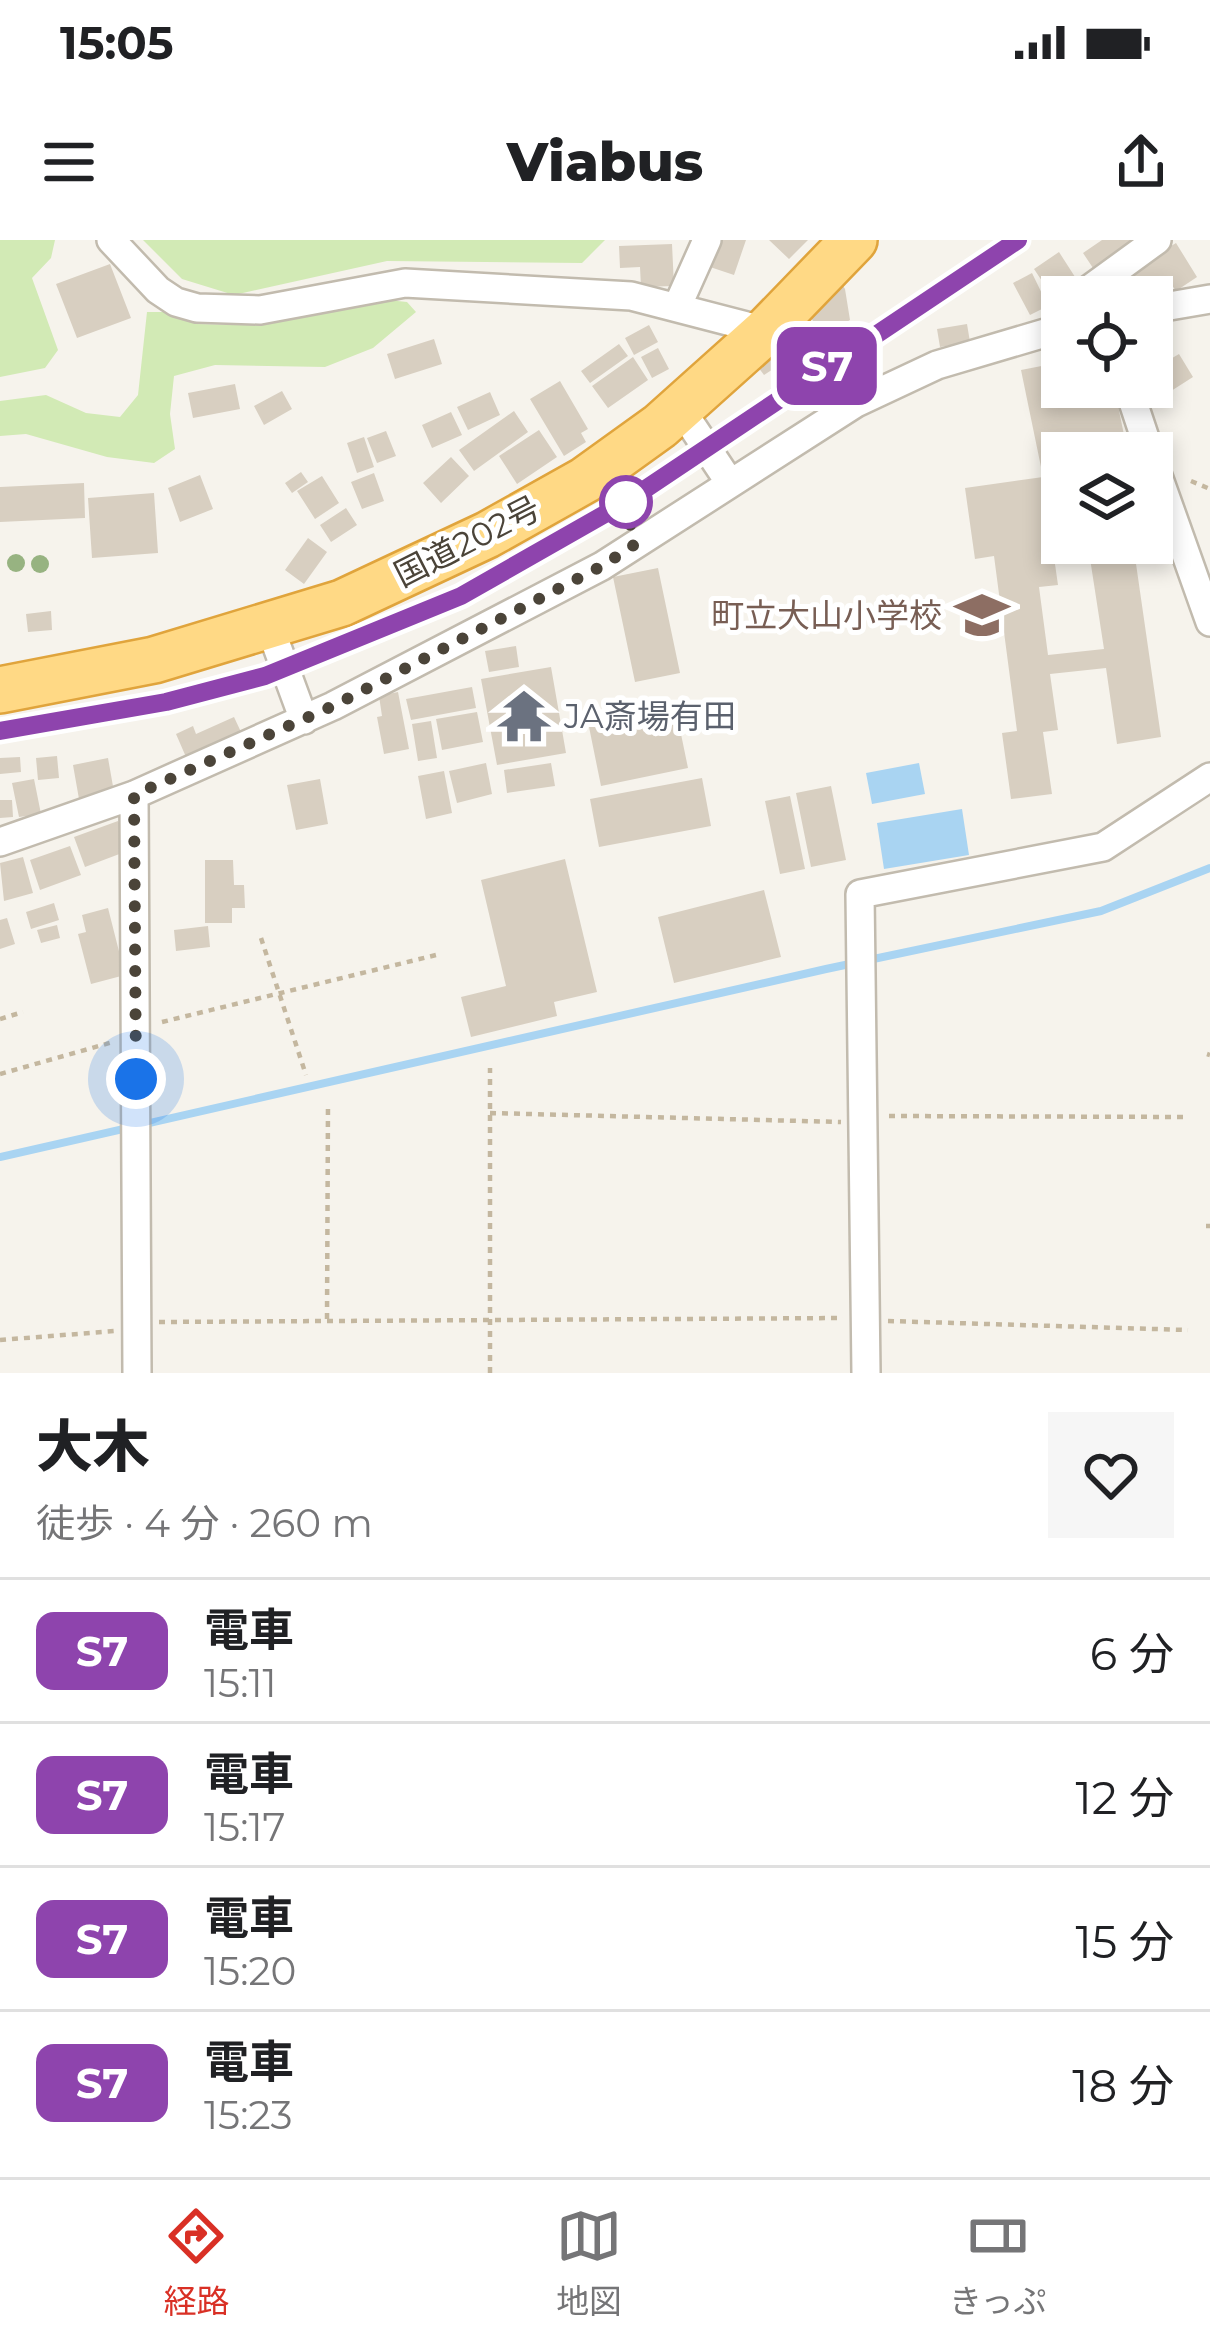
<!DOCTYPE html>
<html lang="ja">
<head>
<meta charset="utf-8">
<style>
  body { margin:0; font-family:Montserrat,"Noto Sans JP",sans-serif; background:#f6f6f6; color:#202124; height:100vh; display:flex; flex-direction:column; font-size:45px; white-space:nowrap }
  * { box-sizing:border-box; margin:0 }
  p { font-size:39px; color:#757577 }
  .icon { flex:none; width:66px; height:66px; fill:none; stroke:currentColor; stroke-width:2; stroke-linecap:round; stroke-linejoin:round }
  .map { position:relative; height:1133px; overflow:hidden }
  .details { display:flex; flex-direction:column; background:#fff; flex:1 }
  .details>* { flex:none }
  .badge { padding:0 24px; border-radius:18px; font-size:42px; line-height:78px }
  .controls { position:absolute; left:1041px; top:36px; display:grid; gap:24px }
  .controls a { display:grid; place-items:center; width:132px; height:132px; border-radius:0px; background:#fff; box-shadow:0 6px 18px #0003; font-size:60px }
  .you { position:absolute; width:60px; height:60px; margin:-30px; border:9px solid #fff; border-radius:50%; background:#1a73e8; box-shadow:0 0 0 18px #1a73e833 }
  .map>.badge { position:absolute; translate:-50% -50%; box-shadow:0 0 0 6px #fff }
  .round { display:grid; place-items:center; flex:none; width:126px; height:126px; border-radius:0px; background:#f6f6f6 }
  .overview { display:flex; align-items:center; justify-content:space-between; height:204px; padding:0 36px }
  h1 { font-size:57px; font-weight:800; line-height:90px }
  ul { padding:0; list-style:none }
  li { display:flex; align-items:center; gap:36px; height:144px; padding:0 36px; border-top:3px solid #e0e0e0 }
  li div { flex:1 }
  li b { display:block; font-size:45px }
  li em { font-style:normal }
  li .badge { min-width:132px; font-weight:700; text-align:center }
  .status { display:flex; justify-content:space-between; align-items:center; height:84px; padding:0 60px; background:#fff; direction:ltr }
  .status svg { height:33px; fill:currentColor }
  header { display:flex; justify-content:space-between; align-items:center; height:156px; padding:0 36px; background:#fff; font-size:54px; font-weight:800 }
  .tab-bar { display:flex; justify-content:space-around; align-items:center; height:168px; border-top:3px solid #e0e0e0; background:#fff; font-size:33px; color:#757577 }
  .tab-bar a { display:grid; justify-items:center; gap:6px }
  .tab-bar .selected { color:#d93025 }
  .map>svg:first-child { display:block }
</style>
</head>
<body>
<div class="status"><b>15:05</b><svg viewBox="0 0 49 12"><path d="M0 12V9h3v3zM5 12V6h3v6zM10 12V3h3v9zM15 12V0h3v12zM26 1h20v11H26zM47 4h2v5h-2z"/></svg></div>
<header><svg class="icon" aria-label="menu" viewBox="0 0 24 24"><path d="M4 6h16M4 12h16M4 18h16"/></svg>Viabus<svg class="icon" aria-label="share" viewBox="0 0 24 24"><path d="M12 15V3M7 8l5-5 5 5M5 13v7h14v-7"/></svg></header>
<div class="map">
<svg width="1210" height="1133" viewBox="0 0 1210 1133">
  <rect width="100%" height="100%" fill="#f6f3ec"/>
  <path fill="#d2eab5" d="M0,0H55L51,18L32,38L58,110L45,128L0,137Z
    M143,0H605L582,23L387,21L234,55L182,39Z
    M388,60L407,62L416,72L373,108L325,127L215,125L174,136L170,174L175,209L154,223L107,217L26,194L0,196V161L46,155L86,173L120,177L138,155L147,72H167L196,84L246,85Z"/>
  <path fill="#a9d4f2" d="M919,523L925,554L872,564L866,533Z
    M962,569L969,615L884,629L877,583Z"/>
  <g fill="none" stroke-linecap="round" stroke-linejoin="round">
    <path stroke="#a9d4f2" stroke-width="8" d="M0,917L826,729L1101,671L1210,628"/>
  </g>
  <path fill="#d8cfc1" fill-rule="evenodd" d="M719,0H746L734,35L710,27Z
    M769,0H808L789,19Z
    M1102,0H1148L1097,34L1083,13Z
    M1176,3L1197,37L1176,51L1171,44L1150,57H1140L1125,34Z
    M672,4L674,46L641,47L640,27L620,28L619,6Z
    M1059,12L1077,40L1052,56L1034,29Z
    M110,24L131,78L77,98L56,44Z
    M1032,33L1048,66L1030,75L1013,43Z
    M838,38L845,49L850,80L823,96L807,72Z
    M967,84L970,102L940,107L937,89Z
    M649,85L658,102L634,115L625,98Z
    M434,99L442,124L395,139L387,114Z
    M776,103L787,120L764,135L752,119Z
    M619,104L628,116L590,143L581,131Z
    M658,108L669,129L652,138L641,117Z
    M1179,114L1193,137L1157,160L1149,147L1152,130Z
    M633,117L648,140L608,168L592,146Z
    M1062,122V147H1114L1127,209L1062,213V223L1041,227L1021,130Z
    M560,141L588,189L581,193L586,202L564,216L530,159Z
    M235,144L240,169L193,178L188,153Z
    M282,151L292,169L264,185L254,166Z
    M490,152L500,175L468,190L457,167Z
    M514,171L528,192L474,231L459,210Z
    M451,172L462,195L432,208L422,185Z
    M539,190L557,217L517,244L499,216Z
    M386,191L396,216L377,223L367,198Z
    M364,197L374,227L357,233L347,203Z
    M451,217L469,236L441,263L423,243Z
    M301,232L308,242L292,253L285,243Z
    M374,233L384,261L362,269L351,242Z
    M200,235L213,269L180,282L168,248Z
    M322,236L339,263L315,279L297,251Z
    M1043,237L1052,300L1133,303L1161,497L1117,504L1106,428L1050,434L1058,490L1043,492L1052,554L1011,559L1002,493L1017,491L994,316L975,319L965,248ZM1089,312L1104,409L1048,415L1039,347L1058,345L1054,317Z
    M84,243L85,278L0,282V247Z
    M154,253L158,313L92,318L88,258Z
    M346,268L357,285L331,302L320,285Z
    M308,298L327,312L304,344L285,330Z
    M658,328L680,433L635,442L613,337Z
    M51,371L52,390L28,392L26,374Z
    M516,406L519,427L489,432L485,411Z
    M551,427L566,513L497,525L481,439Z
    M472,447L476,468L411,480L406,459Z
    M398,452L409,509L384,514L377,477L382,476L379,456Z
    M675,465L688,528L601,546L588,482Z
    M477,472L483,502L442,510L436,479Z
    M234,477L241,492L186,517L176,494L193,486L196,494Z
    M431,481L437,518L418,521L412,484Z
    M57,516L59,538L38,540L36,518Z
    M20,517L21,532L0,534V518Z
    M108,518L114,552L79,559L73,525Z
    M486,523L492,554L457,563L449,531Z
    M551,523L555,546L507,553L504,530Z
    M444,531L452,573L426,579L418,536Z
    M702,538L711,586L599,607L590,559Z
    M34,539L41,574L19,577L12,543Z
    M320,539L328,584L296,590L287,545Z
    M831,546L846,620L811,627L796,553Z
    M790,556L805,629L780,634L765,561Z
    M0,560H12L13,577L0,578Z
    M118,581L130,610L85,627L74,597Z
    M70,606L81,635L40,650L30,620Z
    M23,617L33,653L4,661L0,623Z
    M565,619L597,752L554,762L557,776L471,797L461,757L506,746L481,640Z
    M205,620H233L234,645H244L245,668H232V683H205Z
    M764,650L781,717L674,743L658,677Z
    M54,663L59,680L31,689L26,672Z
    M108,668L125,735L91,744L78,694L86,692L82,675Z
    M7,678L15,704L0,709V680Z
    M57,685L60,698L41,703L37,690Z
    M208,686L210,707L176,711L174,690Z"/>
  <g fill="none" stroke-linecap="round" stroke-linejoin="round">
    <defs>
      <path id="minor" d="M111,0L158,50L176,62L197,68L260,70L405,43L631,56L766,91
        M1091,57L1087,51L1157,0
        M677,67L707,0
        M1152,69L1210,59
        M1128,147L1150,213
        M680,168L730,243
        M1152,219L1210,382
        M269,385L304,480
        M134,555L137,1133
        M0,602L134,555L333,466L602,326L856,163L937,125L1062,88
        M866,1133L860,654L1103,607L1210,537"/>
      <path id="trunk" d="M0,450L154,420L342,363L487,295L585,240L660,186L766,91L854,0"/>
    </defs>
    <use href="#minor" stroke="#c2bbae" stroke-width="32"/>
    <use href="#trunk" stroke="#e0a43c" stroke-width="50"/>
    <path stroke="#c4b79f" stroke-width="4.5" stroke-dasharray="6 6" stroke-linecap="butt" d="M1191,241L1210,249
      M261,698L306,835
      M0,779L23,772
      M162,782L436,715
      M1207,814L1210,815
      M0,834L113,802
      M490,873L841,882
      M889,876L1189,877
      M1206,986H1210
      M327,1079L328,863
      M888,1081L1188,1090
      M159,1082L843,1078
      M0,1100L115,1091
      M490,1133V828"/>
    <use href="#minor" stroke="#fff" stroke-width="27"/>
    <use href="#trunk" stroke="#ffd985" stroke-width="45"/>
    <path stroke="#9a9a9a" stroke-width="8" stroke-dasharray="15 15" stroke-linecap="butt" d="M0,491L167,462L265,436L461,356L626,261L1018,0"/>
  </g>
  <g fill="#97b381">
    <circle cx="16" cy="323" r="9"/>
    <circle cx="40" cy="324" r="9"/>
  </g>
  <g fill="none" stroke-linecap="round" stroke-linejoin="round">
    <defs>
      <path id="line" d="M0,491L166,462L265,436L461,356L626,262L1018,0"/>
    </defs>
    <use href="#line" stroke="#fff" stroke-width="27"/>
    <use href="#line" stroke="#8e44ad" stroke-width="18"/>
    <path stroke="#4b4439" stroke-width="12" stroke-dasharray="0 21.6" d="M136,839L134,555L333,466L602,326L634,305L626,262"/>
  </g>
  <defs>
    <symbol id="school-bare" viewBox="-9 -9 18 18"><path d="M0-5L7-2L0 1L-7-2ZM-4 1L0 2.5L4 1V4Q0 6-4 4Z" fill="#8d6e63" stroke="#fff" stroke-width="2.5" paint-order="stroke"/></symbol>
    <symbol id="temple-bare" viewBox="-9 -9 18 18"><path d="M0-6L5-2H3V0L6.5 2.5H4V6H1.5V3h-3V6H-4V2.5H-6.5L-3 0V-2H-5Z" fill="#6b7280" stroke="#fff" stroke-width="2.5" paint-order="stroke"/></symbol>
  </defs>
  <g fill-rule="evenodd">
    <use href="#school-bare" x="944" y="337" width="76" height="76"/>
    <use href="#temple-bare" x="486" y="438" width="76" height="76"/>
  </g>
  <circle fill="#fff" stroke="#8e44ad" stroke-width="6" cx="626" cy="262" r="24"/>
  <g text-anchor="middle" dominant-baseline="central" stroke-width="10" stroke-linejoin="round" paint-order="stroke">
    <g font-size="33" fill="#4b4439" stroke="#fff">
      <text transform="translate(467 301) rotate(-27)">国道202号</text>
    </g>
    <g font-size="33" fill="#785e54" stroke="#fff" text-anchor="end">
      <text x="942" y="375">町立大山小学校</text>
    </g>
    <g font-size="33" fill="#5b616d" stroke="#fff" text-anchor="start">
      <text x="564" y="476">JA斎場有田</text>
    </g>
  </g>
</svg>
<div class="controls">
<a><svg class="icon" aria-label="locate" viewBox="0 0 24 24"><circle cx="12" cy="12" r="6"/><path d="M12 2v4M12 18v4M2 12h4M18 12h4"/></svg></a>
<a><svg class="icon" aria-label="layers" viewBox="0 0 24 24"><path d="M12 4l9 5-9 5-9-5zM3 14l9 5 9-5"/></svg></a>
</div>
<div class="you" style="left:136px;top:839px"></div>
<b class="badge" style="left:827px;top:126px;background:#8e44ad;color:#fff">S7</b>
</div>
<section class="details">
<div class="overview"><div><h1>大木</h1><p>徒歩 · 4 分 · 260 m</p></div><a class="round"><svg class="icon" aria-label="heart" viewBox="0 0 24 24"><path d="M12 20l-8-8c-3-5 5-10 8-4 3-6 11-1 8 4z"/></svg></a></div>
<ul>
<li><span class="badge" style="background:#8e44ad;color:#fff">S7</span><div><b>電車</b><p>15:11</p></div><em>6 分</em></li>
<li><span class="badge" style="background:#8e44ad;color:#fff">S7</span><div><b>電車</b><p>15:17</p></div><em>12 分</em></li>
<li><span class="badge" style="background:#8e44ad;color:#fff">S7</span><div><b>電車</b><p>15:20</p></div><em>15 分</em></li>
<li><span class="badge" style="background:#8e44ad;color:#fff">S7</span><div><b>電車</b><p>15:23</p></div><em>18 分</em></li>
</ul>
</section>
<nav class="tab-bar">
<a class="selected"><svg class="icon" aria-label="directions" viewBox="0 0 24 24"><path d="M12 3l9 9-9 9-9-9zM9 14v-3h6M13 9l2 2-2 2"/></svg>経路</a>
<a><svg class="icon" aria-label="map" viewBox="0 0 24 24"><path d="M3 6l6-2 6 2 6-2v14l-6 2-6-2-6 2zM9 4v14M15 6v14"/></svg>地図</a>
<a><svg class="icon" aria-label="tickets" viewBox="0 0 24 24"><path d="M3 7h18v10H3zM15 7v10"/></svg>きっぷ</a>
</nav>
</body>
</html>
